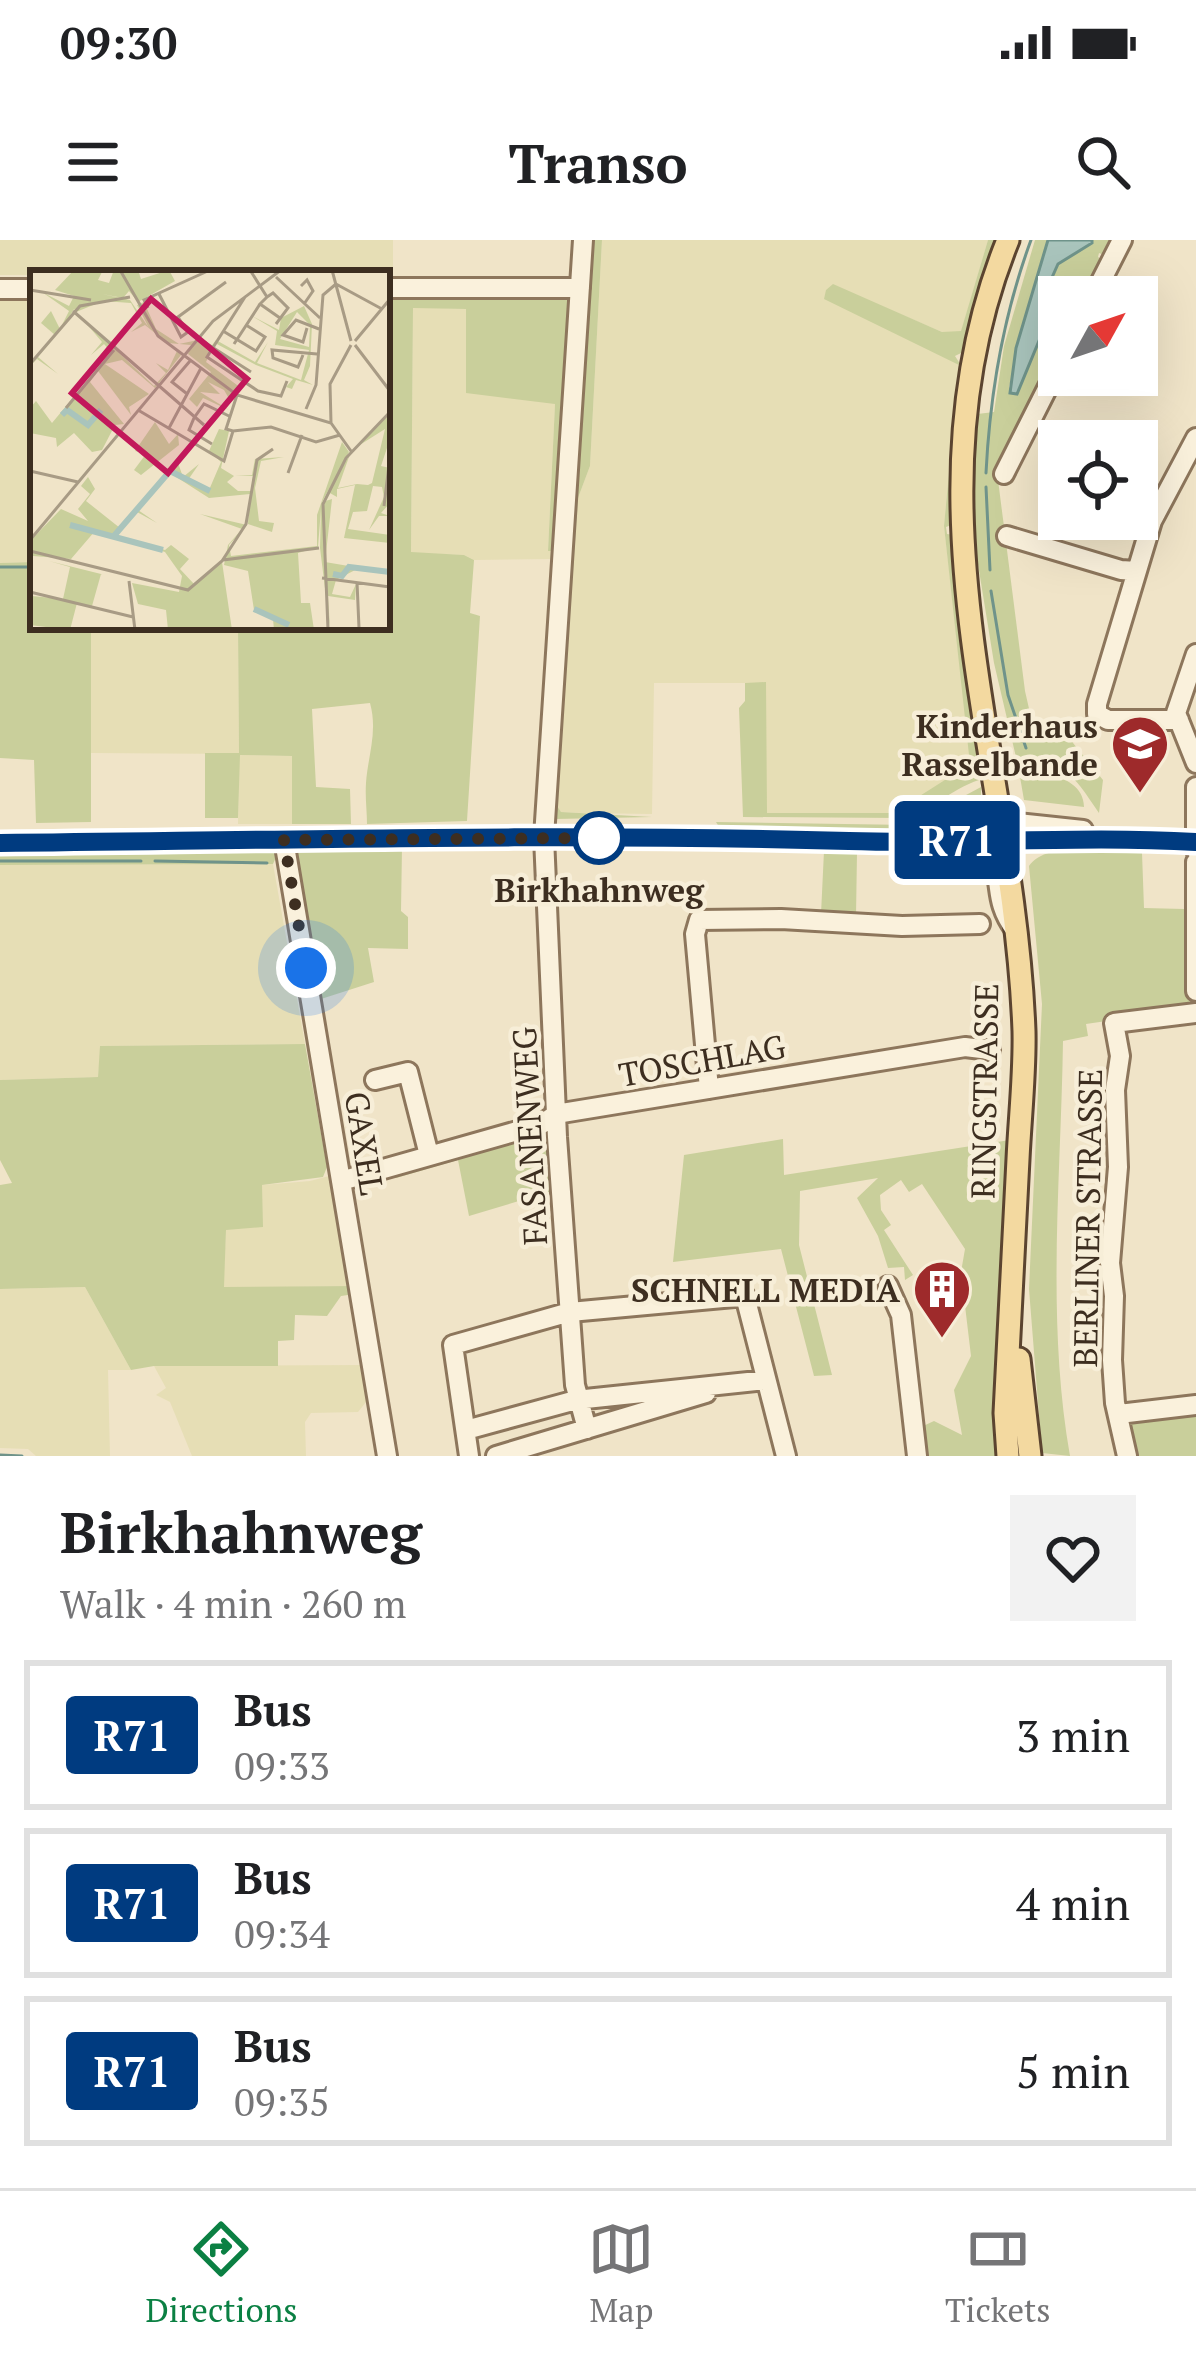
<!DOCTYPE html>
<html lang="en">
<head>
<meta charset="utf-8">
<style>
  body { margin:0; font-family:"PT Serif",serif; background:#f2f2f2; color:#202124; height:100vh; display:flex; flex-direction:column; font-size:45px; white-space:nowrap }
  * { box-sizing:border-box; margin:0 }
  p { font-size:39px; color:#757577 }
  .icon { flex:none; width:66px; height:66px; fill:none; stroke:currentColor; stroke-width:2; stroke-linecap:round; stroke-linejoin:round }
  .map { position:relative; height:1216px; overflow:hidden }
  .panel { display:flex; flex-direction:column; background:#fff; flex:1 }
  .panel>* { flex:none }
  .badge { padding:0 24px; border-radius:9px; font-size:42px; line-height:78px }
  .needle { width:78px; rotate:50deg }
  .fabs { position:absolute; left:1038px; top:36px; display:grid; gap:24px }
  .fabs a { display:grid; place-items:center; width:120px; height:120px; border-radius:0px; background:#fff; box-shadow:0 12px 48px #0002; font-size:60px }
  .you { position:absolute; width:60px; height:60px; margin:-30px; border:9px solid #fff; border-radius:50%; background:#1a73e8; box-shadow:0 0 0 18px #1a73e833 }
  .map>.badge { position:absolute; translate:-50% -50%; box-shadow:0 0 0 6px #fff }
  .round { display:grid; place-items:center; flex:none; width:126px; height:126px; border-radius:0px; background:#f2f2f2 }
  .summary { display:flex; align-items:center; justify-content:space-between; height:204px; padding:0 60px }
  h1 { font-size:57px; font-weight:700; line-height:90px }
  ul { padding:0; list-style:none }
  li { display:flex; align-items:center; gap:36px; height:150px; margin:0 24px 18px; padding:0 36px; border:6px solid #e0e0e0; border-radius:0px }
  li div { flex:1 }
  li b { display:block; font-size:45px }
  li em { font-style:normal }
  li .badge { min-width:132px; font-weight:700; text-align:center }
  .status { display:flex; justify-content:space-between; align-items:center; height:84px; padding:0 60px; background:#fff; direction:ltr }
  .status svg { height:33px; fill:currentColor }
  header { display:flex; justify-content:space-between; align-items:center; height:156px; padding:0 60px; background:#fff; font-size:54px; font-weight:700 }
  .dock { display:flex; justify-content:space-around; align-items:center; height:168px; border-top:3px solid #e0e0e0; background:#fff; font-size:33px; color:#757577 }
  .dock a { display:grid; justify-items:center; gap:6px }
  .dock .on { color:#0b8043 }
  .map>svg:first-child { display:block }
</style>
</head>
<body>
<div class="status"><b>09:30</b><svg viewBox="0 0 49 12"><path d="M0 12V9h3v3zM5 12V6h3v6zM10 12V3h3v9zM15 12V0h3v12zM26 1h20v11H26zM47 4h2v5h-2z"/></svg></div>
<header><svg class="icon" aria-label="menu" viewBox="0 0 24 24"><path d="M4 6h16M4 12h16M4 18h16"/></svg>Transo<svg class="icon" aria-label="search" viewBox="0 0 24 24"><circle cx="10" cy="10" r="6"/><path d="M15 15l6 6"/></svg></header>
<div class="map">
<svg width="1196" height="1216" viewBox="0 0 1196 1216">
  <rect width="100%" height="100%" fill="#f0e4c8"/>
  <path fill="#e6deb5" d="M0,0H393V34L0,35Z
    M602,0H988L961,92H942L833,45L959,125L944,286L971,524L922,557L893,573H766V443H654L652,574L582,573L561,572L557,567L578,258L590,226Z
    M33,54V322L0,323V55Z
    M413,67L466,69L555,164L548,310L554,311V319L474,320L464,315L411,313Z
    M91,387H238L239,514L91,513Z
    M239,515L292,516V584H238Z
    M273,624L305,804L101,806L98,837L0,840V625Z
    M333,935L353,1046L223,1048L226,990L262,945L310,941Z
    M85,1047L131,1130H108L110,1216H36L28,1209L0,1208V1049Z
    M367,1125L373,1162H366L358,1172L311,1173L305,1182L306,1216H192L170,1162L156,1155L166,1148L154,1126Z"/>
  <path fill="#c9cf9b" d="M588,0H602L590,226L578,258L557,566L561,572L652,577L555,579L553,572Z
    M988,0H1000L967,110L955,116L964,130L954,284L946,287L947,294L954,295L979,540C951,549 931,571 901,578L743,577L739,468L745,461V443L766,442L767,573H893L970,524L944,286L959,125L824,59L826,50L833,44L942,92L961,91Z
    M1035,0H1048L1009,147L1016,154L1048,80L1046,51L1058,24L1092,0H1117L1107,16L1099,13L1098,17L1104,21L1089,57H1059V116L997,232L1025,451L1035,495L1069,498L1103,540L1099,573C1075,539 1068,518 1019,530L994,423L965,244L969,175L994,172L1004,106Z
    M387,50L575,52L554,311H548L555,164L466,153V69L413,68L411,312L464,315L474,320L470,373L480,376L467,581L367,584C367,571 365,557 366,543C368,515 378,492 370,463L312,469L316,547L350,549L351,584H292V516L240,515L238,578H205V513H239L238,387H387Z
    M33,322V387H91V582L36,583L34,520L0,518V323Z
    M1046,534C1065,537 1084,547 1084,567L1024,560L1020,537Z
    M981,547V567C938,603 781,592 722,592L716,582L910,585Z
    M402,607L401,671L408,677V709L368,708L374,742L321,759L294,611Z
    M272,610L277,615L273,624L0,625V611Z
    M1115,610L1142,613L1144,668L1184,669L1191,672L1192,757L1188,769L1086,784L1088,796L1063,801C1061,939 1046,1079 1070,1216L1042,1213L1029,1049L1042,764L1029,626C1045,603 1089,611 1115,610Z
    M824,611L857,613L856,676L821,674Z
    M305,804L327,927L323,937L262,945L263,987L226,990L224,1047L353,1046L355,1054L341,1056L327,1076L295,1075L294,1100L278,1101V1126H154L131,1130L85,1047L0,1049V945L12,943L0,920V840L98,837L100,806Z
    M549,887L552,951L469,976L458,920L396,938L395,932Z
    M783,899L784,935L1010,900L1004,1216H925L921,1187L934,1181L962,1195L954,1150L971,1116L961,1032L965,1009L922,944L909,952L901,940L880,955L881,970L891,985L884,990L913,1035L905,1040L904,1027L888,1028L878,996L857,958L878,938L800,951L799,1005L832,1135L814,1136L781,1009L673,1022L684,915Z
    M1196,1168V1216H1132L1127,1188L1132,1180Z"/>
  <path fill="#a9c4bc" stroke="#6f938a" stroke-width="3" d="M1048,0H1092V3L1058,24L1046,51L1048,79L1017,154L1010,153L1016,108Z"/>
  <g fill="none" stroke-linecap="round" stroke-linejoin="round">
    <path stroke="#6f938a" stroke-width="3" d="M986,233C990,152 1003,76 1031,0
      M986,247L990,330
      M0,327H33
      M991,351L1008,455L1026,508
      M0,621H141
      M155,621L267,623
      M0,1215L22,1216"/>
    <defs>
      <path id="minor" d="M583,0L544,597L557,897L575,1145L587,1189
        M387,48H580
        M0,49H33
        M1093,57L1122,0
        M1004,234L1059,125
        M1007,296L1121,330L1136,331
        M1196,414L1176,473L1196,523
        M1179,480H1108L1097,474V464L1152,281L1196,198
        M914,591L1000,581L1083,590
        M284,600L387,1216
        M0,603C283,602 566,593 849,601C965,605 1081,595 1196,602
        M954,603C1022,630 982,644 1015,690
        M1196,610V547
        M1196,622V751
        M375,840L408,832L429,915
        M709,849L695,694L699,680L781,679L902,686L980,684
        M341,941L542,884L556,874L965,807L990,810
        M888,1046L901,1075L917,1216
        M1119,1174L1196,1165
        M466,1190L576,1160L766,1140
        M469,1216L453,1105L570,1072L745,1056L786,1216
        M496,1216L706,1153
        M1127,1216L1115,1163L1112,1120L1114,1056L1110,1023L1118,927L1115,850L1120,816L1114,783L1196,773"/>
      <path id="major" d="M1019,1119L1030,1216
        M1008,1216L1005,1173C1010,1088 1013,1004 1018,919C1020,876 1025,833 1024,791C1014,522 900,265 1008,0"/>
    </defs>
    <use href="#minor" stroke="#8d765c" stroke-width="24"/>
    <use href="#major" stroke="#5b4430" stroke-width="27"/>
    <use href="#minor" stroke="#faf1dc" stroke-width="18"/>
    <use href="#major" stroke="#f3d9a0" stroke-width="21"/>
  </g>
  <g fill="none" stroke-linecap="round" stroke-linejoin="round">
    <defs>
      <path id="line" d="M0,603C283,600 567,593 849,601C965,605 1081,595 1196,602"/>
    </defs>
    <use href="#line" stroke="#fff" stroke-width="27"/>
    <use href="#line" stroke="#003b80" stroke-width="18"/>
    <path stroke="#3d2e20" stroke-width="12" stroke-dasharray="0 21.6" d="M306,728L284,600L599,598"/>
  </g>
  <defs>
    <symbol id="school-pin" viewBox="-11 -11 22 30"><path d="M0 17L-7.5 6A9.5 9.5 0 1 1 7.5 6Z" fill="#9e2a2b" stroke="#f7eed8"/><path d="M0-5L7-2L0 1L-7-2ZM-4 1L0 2.5L4 1V4Q0 6-4 4Z" fill="#fff"/></symbol>
    <symbol id="building-pin" viewBox="-11 -11 22 30"><path d="M0 17L-7.5 6A9.5 9.5 0 1 1 7.5 6Z" fill="#9e2a2b" stroke="#f7eed8"/><path d="M-4-6H4V6H1V3H-1V6H-4ZM-2.5-4.3h1.7v1.8h-1.7ZM.8-4.3h1.7v1.8H.8ZM-2.5-1h1.7V.8h-1.7ZM.8-1h1.7V.8H.8Z" fill="#fff"/></symbol>
  </defs>
  <g fill-rule="evenodd">
    <use href="#school-pin" x="1107" y="471" width="66" height="90"/>
    <use href="#building-pin" x="909" y="1016" width="66" height="90"/>
  </g>
  <circle fill="#fff" stroke="#003b80" stroke-width="6" cx="599" cy="598" r="24"/>
  <g text-anchor="middle" dominant-baseline="central" stroke-width="9" stroke-linejoin="round" paint-order="stroke">
    <g font-size="33" font-weight="bold" fill="#3d2e20" stroke="#f7eed8" text-anchor="end">
      <text x="1098" y="485">Kinderhaus<tspan x="1098" dy="38">Rasselbande</tspan></text>
      <text x="900" y="1049">SCHNELL MEDIA</text>
    </g>
    <g font-size="33" font-weight="bold" fill="#3d2e20" stroke="#f7eed8">
      <text x="599" y="649">Birkhahnweg</text>
    </g>
    <g font-size="33" fill="#3d2e20" stroke="#f7eed8">
      <text transform="translate(702 820) rotate(-10)">TOSCHLAG</text>
      <text transform="translate(984 851) rotate(-89)">RINGSTRASSE</text>
      <text transform="translate(529 896) rotate(-93)">FASANENWEG</text>
      <text transform="translate(365 903) rotate(81)">GAXEL</text>
      <text transform="translate(1087 978) rotate(-89)">BERLINER STRASSE</text>
    </g>
  </g>
  <g transform="translate(30 30)">
    <rect width="360" height="360" fill="#f0e4c8"/>
    <path d="M44,0H73L68,10L79,13L84,0H108L111,9L139,0L145,11L108,32L99,21L93,28L72,24L100,30L119,58L107,35L114,32L126,59L149,74L168,70L180,78L186,70L225,92L238,72L227,93L271,110L279,80L245,75L247,61L222,46L249,60L251,48L274,36L282,54L280,96L274,110L283,115L266,110L262,119L256,117L263,109L226,95L185,73L176,92L211,118L201,132L194,120L178,112L190,124L170,122L199,140L173,128L167,137L159,129L181,102L158,84L161,75L138,73L151,85L125,118L92,90L75,94L119,124L99,137L101,145L68,101L60,112L94,154L85,155L72,180L62,182L44,163L27,177L26,168L0,163V138L6,131L22,153L81,82L74,74L61,85L72,72L44,39L34,56L8,87L28,104L7,89L0,96L25,65L11,53L21,41L30,59L39,41L12,22L39,36L44,26L25,20ZM73,31L101,33L112,53L101,62L115,55L147,81L138,100L126,93L136,103L124,116L46,42ZM267,42L280,55L279,77L250,69ZM360,144V169L351,196L360,198V233L351,243L360,246H349L339,260L354,227L352,217L343,216L337,241L323,242L318,259L360,265V273L314,268L325,215L307,219V227L298,222L320,184L308,218L327,214L338,215L342,213L355,159L325,178ZM125,152L139,174L148,164L149,175L111,205L104,200L116,184L105,181ZM189,159L199,161L191,198L204,206L197,212L208,221H221L223,206L205,205H222L225,189L254,187L231,191L225,218L229,251L244,253L242,262L218,254L220,224L179,228L140,203L108,240L127,253L107,242L86,266L135,280L141,275L159,289L150,299L164,314L192,292L202,360H138L136,340L108,334L102,313L149,322L152,306L135,282L65,261L41,289L3,286L0,271L31,239L58,251L48,239L60,224L51,216L58,207L65,219L56,231L90,258L148,193L153,207L169,194L158,210L179,220L191,192L179,181ZM312,172L319,182L292,232L302,229L295,292L360,303L327,299L306,310L302,324L320,327L326,314L325,330L298,326L300,359L290,278L291,239L288,277L268,283L271,333H280L284,360H244L243,349L224,340L218,301L194,295L198,275L212,259L170,244L217,255L199,275L201,286L287,276V245ZM19,291L79,306L71,304L62,336L47,333L40,360L0,355L2,326L33,329L40,297Z" fill="#c9cf9b" fill-rule="evenodd"/>
    <path fill="none" stroke="#a9c4bc" stroke-width="6" d="M32,145L37,140L58,155L71,140M40,255L133,280M83,267L140,201L180,221M303,304L312,306L319,297L360,302M224,339L259,355"/>
    <path fill="none" stroke="#a89b85" stroke-width="3" d="M90,0L128,66L207,125L301,153L321,181M220,0L237,27L230,34L250,48M302,0L321,71M246,7L290,48M196,12L148,47L157,61L221,102M306,14L352,39M271,16L277,10L283,21L274,34M0,20L61,30M129,24L151,67L158,62M215,27L177,87L228,121L251,126L257,111M237,27L243,23L258,38L246,54M118,38L114,30L180,0M43,41L174,155M277,58L273,72L253,65L266,50L289,59M193,61L226,81L235,67L216,55M325,71L360,29M204,74L230,34M325,75L360,121M273,85L268,97L243,88L242,80L287,84M0,94L50,36L100,27M156,123L142,112L160,91M36,138L84,80M276,139L286,115L293,25L306,14M108,140L194,191L203,161M301,153L300,114L321,75M139,158L171,98M203,161L241,157L286,172L310,165M203,161L196,159L207,125M182,174L159,160L164,148L174,134L199,146M0,201L48,212M258,203L272,165M354,236L360,187M0,270L183,51L251,0M0,281L158,320L192,291L216,254L227,190L243,179M193,290L289,278M292,308L360,317M99,311L105,360M327,312L329,358M0,322L103,347M298,360L293,234L316,188L360,142"/>
    <path fill="#c2185b" fill-opacity="0.15" stroke="#c2185b" stroke-width="6" d="M121,29L217,109L138,203L42,123Z"/>
    <rect width="360" height="360" fill="none" stroke="#3d2e20" stroke-width="6"/>
  </g>
</svg>
<div class="fabs">
<a><svg class="needle" viewBox="-14 -14 28 28"><path d="M0-13l5 13h-10z" fill="#e53935"/><path d="M0 13l5-13h-10z" fill="#757577"/></svg></a>
<a><svg class="icon" aria-label="locate" viewBox="0 0 24 24"><circle cx="12" cy="12" r="6"/><path d="M12 2v4M12 18v4M2 12h4M18 12h4"/></svg></a>
</div>
<div class="you" style="left:306px;top:728px"></div>
<b class="badge" style="left:957px;top:600px;background:#003b80;color:#fff">R71</b>
</div>
<section class="panel">
<div class="summary"><div><h1>Birkhahnweg</h1><p>Walk · 4 min · 260 m</p></div><a class="round"><svg class="icon" aria-label="heart" viewBox="0 0 24 24"><path d="M12 20l-8-8c-3-5 5-10 8-4 3-6 11-1 8 4z"/></svg></a></div>
<ul>
<li><span class="badge" style="background:#003b80;color:#fff">R71</span><div><b>Bus</b><p>09:33</p></div><em>3 min</em></li>
<li><span class="badge" style="background:#003b80;color:#fff">R71</span><div><b>Bus</b><p>09:34</p></div><em>4 min</em></li>
<li><span class="badge" style="background:#003b80;color:#fff">R71</span><div><b>Bus</b><p>09:35</p></div><em>5 min</em></li>
</ul>
</section>
<nav class="dock">
<a class="on"><svg class="icon" aria-label="directions" viewBox="0 0 24 24"><path d="M12 3l9 9-9 9-9-9zM9 14v-3h6M13 9l2 2-2 2"/></svg>Directions</a>
<a><svg class="icon" aria-label="map" viewBox="0 0 24 24"><path d="M3 6l6-2 6 2 6-2v14l-6 2-6-2-6 2zM9 4v14M15 6v14"/></svg>Map</a>
<a><svg class="icon" aria-label="tickets" viewBox="0 0 24 24"><path d="M3 7h18v10H3zM15 7v10"/></svg>Tickets</a>
</nav>
</body>
</html>
